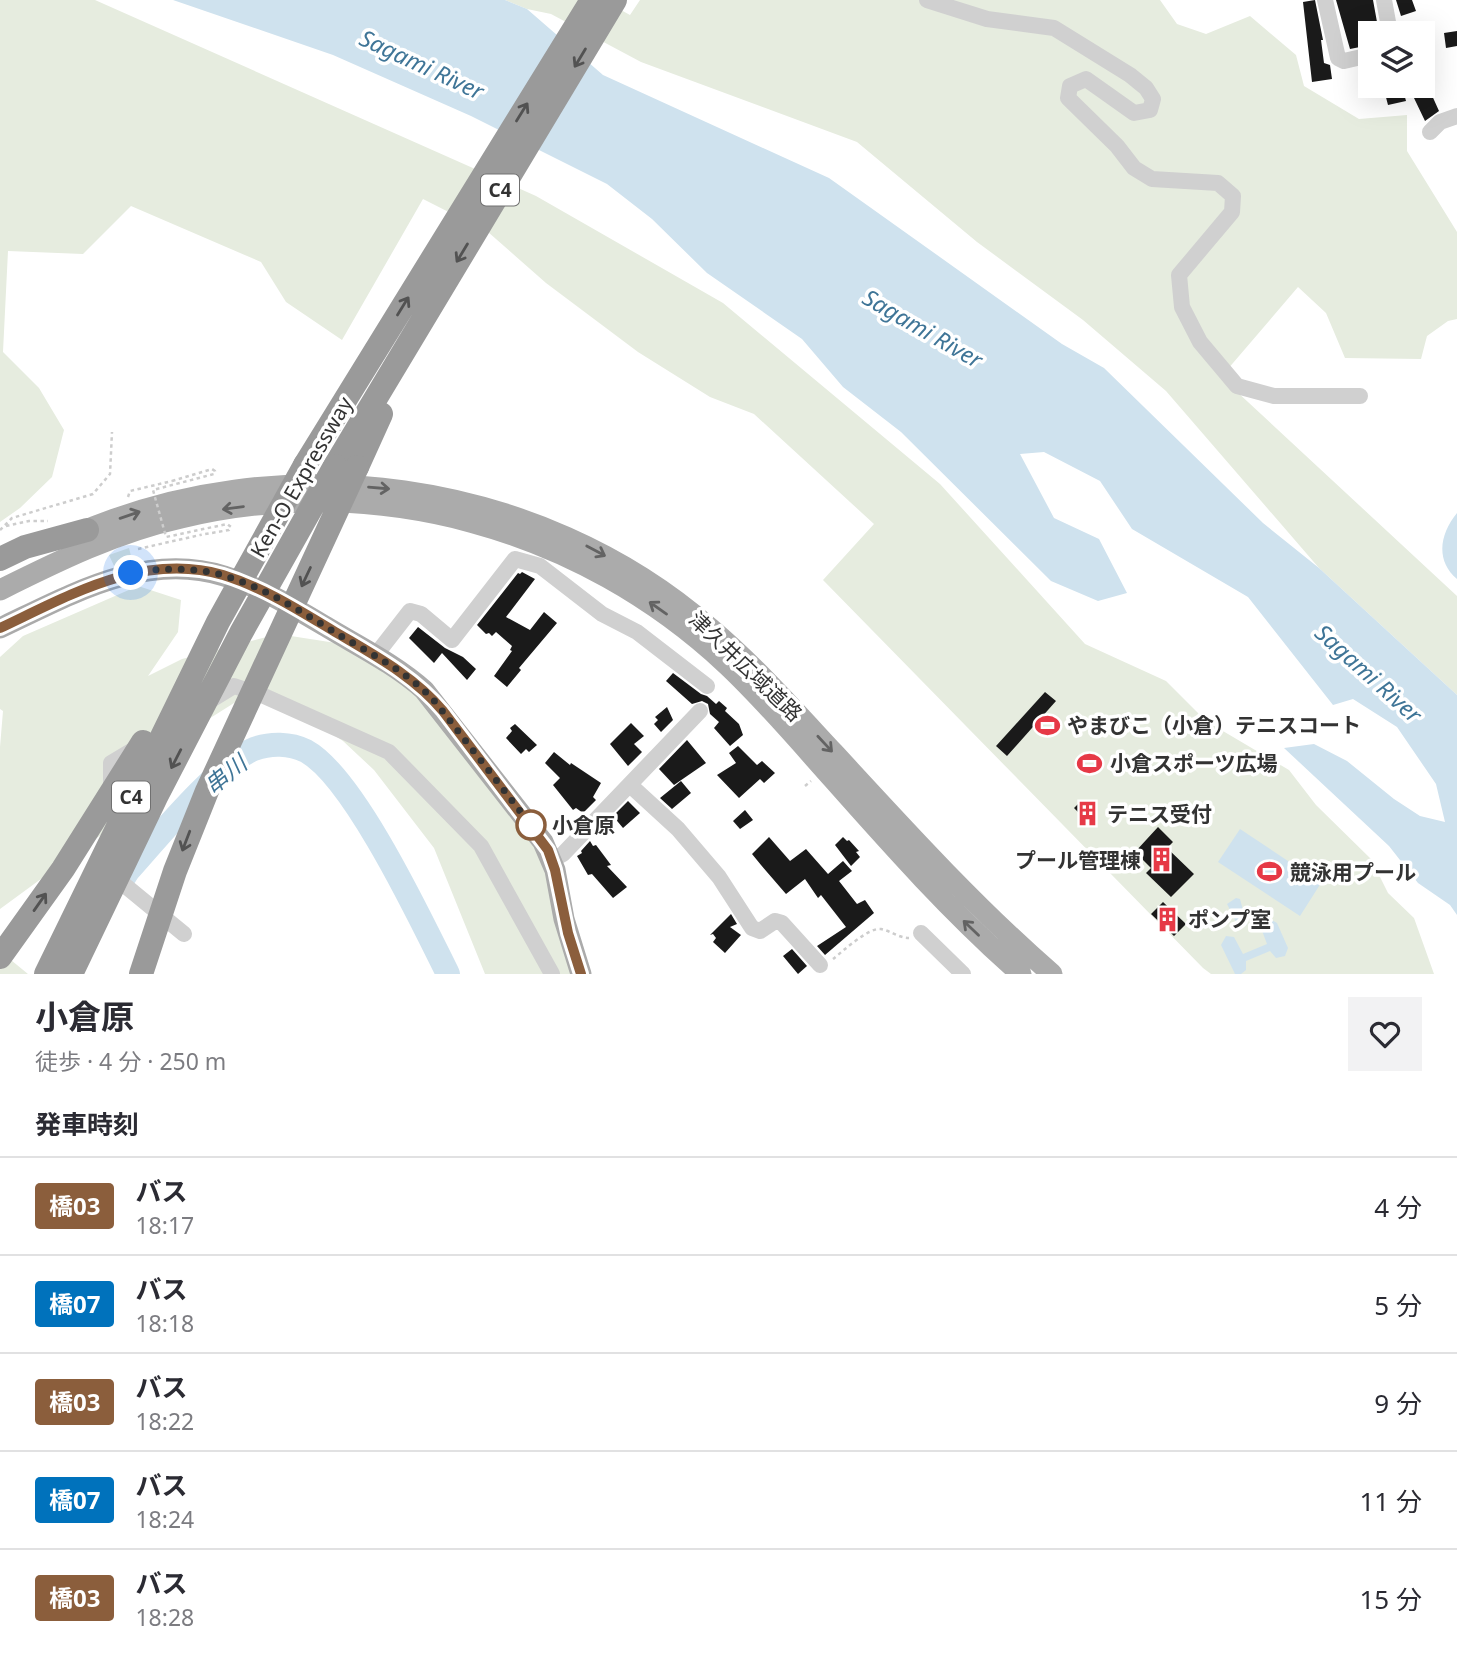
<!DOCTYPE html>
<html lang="ja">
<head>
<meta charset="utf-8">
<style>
  body { margin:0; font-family:"Noto Sans","Noto Sans JP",sans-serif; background:#f2f2f3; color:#2b2b33; height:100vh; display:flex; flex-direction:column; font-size:26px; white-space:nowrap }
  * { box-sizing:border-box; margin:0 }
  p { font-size:23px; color:#7c7c81 }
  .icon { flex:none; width:38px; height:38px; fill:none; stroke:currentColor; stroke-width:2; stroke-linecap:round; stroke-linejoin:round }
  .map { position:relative; height:974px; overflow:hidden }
  .details { display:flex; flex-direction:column; background:#fff; flex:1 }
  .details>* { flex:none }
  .badge { padding:0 14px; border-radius:5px; font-size:24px; line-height:46px }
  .controls { position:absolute; left:1358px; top:21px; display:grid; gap:14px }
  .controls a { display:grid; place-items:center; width:77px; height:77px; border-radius:0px; background:#fff; box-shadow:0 7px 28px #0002; font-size:35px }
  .you { position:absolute; width:35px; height:35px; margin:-18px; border:5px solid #fff; border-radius:50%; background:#1a73e8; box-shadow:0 0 0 10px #1a73e833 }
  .map>.badge { position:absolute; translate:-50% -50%; box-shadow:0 0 0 4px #fff }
  h2 { padding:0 35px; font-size:26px; line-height:63px }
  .round { display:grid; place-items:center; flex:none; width:74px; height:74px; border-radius:0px; background:#f2f2f3 }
  .overview { display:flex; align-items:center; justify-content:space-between; height:119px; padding:0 35px }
  h1 { font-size:33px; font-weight:700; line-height:52px }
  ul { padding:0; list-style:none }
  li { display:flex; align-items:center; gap:21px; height:98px; padding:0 35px; border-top:2px solid #e1e1e2 }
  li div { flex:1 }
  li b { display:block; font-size:26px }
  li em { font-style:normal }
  li .badge { min-width:77px; font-weight:700; text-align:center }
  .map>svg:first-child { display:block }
</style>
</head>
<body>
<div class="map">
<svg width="1457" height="974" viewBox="0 0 1457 974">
  <rect width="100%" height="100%" fill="#fff"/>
  <path fill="#e6ecdf" d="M0,0H95L536,196L723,303L940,484L1085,644L1166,681L1206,721L1289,770L1316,805L1371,859L1388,893L1414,918L1434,974H1211L1203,968L823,580L874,524L754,414L710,397L638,352L546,283L488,232L423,199L342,340L286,302L261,262L131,206L83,254L8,251L3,352L39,388L64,430L52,477L20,508L0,522Z
    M505,0H603L630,15L640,0H1160L1177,24L1206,34L1250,16L1296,55L1304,86L1359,119L1407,115V151L1457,232V319L1448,321L1427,336L1421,359L1345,358L1326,313L1298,287L1221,377L1457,596V695L1319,568L1166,391L1083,320L977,242L857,142L641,62L551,14L527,9Z
    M129,548L133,564L115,568L109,555Z
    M138,586L181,600L178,632L148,676L182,659L278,634L355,646L426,700L546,859L576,974H485L434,848L374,770L343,741L288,705L242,698L139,763L101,835L0,909V747L3,711L0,709V657L23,636Z
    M0,951L28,974H0Z"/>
  <path fill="#cfe2ee" d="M173,0H505L527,9L603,75L829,178L1062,344L1104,368L1263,523L1319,568L1457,695V915L1450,905L1418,883L1389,846L1284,748L1314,744L1347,761L1394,799L1420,816L1445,822L1436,784L1397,727L1353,699L1333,705L1248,597L1132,529L1100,481L1044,452L1020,454L1054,518L1099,539L1127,593L1098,601L1051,581L901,432L843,387L802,339L707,273L652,219L607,184L471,116L333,55Z
    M1457,513V579C1435,560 1440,534 1457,513Z
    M1240,829L1321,883L1300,916L1218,862Z
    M1236,898L1240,899L1247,925L1239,928L1227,904Z
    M1270,919L1277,923L1288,948L1285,956L1276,958L1270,951L1246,961V970L1241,974H1235L1221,945L1226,936L1234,937L1243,954L1267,944L1261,928L1265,921Z"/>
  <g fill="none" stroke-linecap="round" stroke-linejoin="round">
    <path stroke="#cfe2ee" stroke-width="24" d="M121,882L128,871C156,840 218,764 254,749C270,743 290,743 306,751C354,777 422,922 448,974"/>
  </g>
  <path fill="#1a1a1a" d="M1315,0L1323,40H1321L1324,63L1330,65L1332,79L1312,82L1303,2Z
    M1336,0H1373L1379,33H1370V45L1350,49Z
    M1396,0H1412L1416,11L1401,16Z
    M1457,31V46L1446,48L1444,33Z
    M1383,86H1402L1406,101L1388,105Z
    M1430,91L1439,111L1425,121L1414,98Z
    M522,572L535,579L506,617L530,630L544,612L557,623L519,668L521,670L507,687L494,676L512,651L510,650L512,646L496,632L492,636L489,633L486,634L477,625L518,573L520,574Z
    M418,627L445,648L463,657L476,669L467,680L442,653L434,663L409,638Z
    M673,673L701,694L707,696L716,704L719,701L727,708L725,711L739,724L743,735L730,746L714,728L719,722L710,714L708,704L702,701L692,704L666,681Z
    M1045,692L1056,701L1007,756L996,746Z
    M667,707L673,720L661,732L654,724L658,720L655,717Z
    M631,723L644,736L634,744L642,752L628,766L610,744Z
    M515,724L537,745L529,752L526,749L521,754L506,738L512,731L510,728Z
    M687,740L706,763L674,785L659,769Z
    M738,746L757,765L762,761L775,773L764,783L760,779L739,798L717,775L736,763L729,753Z
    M554,752L570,765L571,763L601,783L593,797L596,800L583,813L576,808L573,810L553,785L560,778L545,763Z
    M681,781L691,793L672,809L660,798Z
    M628,801L640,813L623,828L613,816Z
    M1081,801L1093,812L1086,820L1074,808Z
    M745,810L753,820L740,829L733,821Z
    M1158,827L1173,842L1167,848L1194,874L1171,897L1146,873L1151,868L1135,852Z
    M769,837L790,861L806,849L828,874L843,861L852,871L839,881L857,904L865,900L874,913L825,955L817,946L846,927L821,895L818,898L805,879L786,894L761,865L752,854Z
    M843,837L847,841L849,840L859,851L856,852L860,857L851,866L835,845Z
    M590,841L593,846L596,845L611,865L607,866L627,887L613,898L592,874L588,875L577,856L582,853L581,851Z
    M1163,902L1186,924L1174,936L1151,914Z
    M731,914L737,924L730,927L741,935L725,953L713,942L716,938L713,934L710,935Z
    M792,949L807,966L798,974L783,956Z"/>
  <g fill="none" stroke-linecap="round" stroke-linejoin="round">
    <path stroke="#cdcdcd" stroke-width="2.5" stroke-dasharray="3.5 3.5" stroke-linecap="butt" d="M128,497L130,491L172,481
      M6,526L29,521H48
      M0,530L12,518L93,494L110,474L112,432
      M138,549L200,535
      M805,786L811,781
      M833,959C843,951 869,927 881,929C891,931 899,938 909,938"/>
    <path stroke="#d0d0d0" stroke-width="16" d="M927,0L987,19L1054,28L1130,75L1146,88L1153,99L1150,110L1134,113L1086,79L1070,86L1068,98L1117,146L1134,168L1152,179L1218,183L1233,196L1232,212L1179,275L1182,307L1200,342L1237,386L1274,396H1360
      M1325,0L1338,58L1344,61L1370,55
      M1384,0L1390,33
      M1430,132L1440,122L1457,116
      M375,656L410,611L421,614L452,640L515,559L540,566L602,614L637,632L707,686
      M208,702L234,686L264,696L389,752L481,846L552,974
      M630,785L678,829L719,877L752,928L760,931L775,921L782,923L820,965
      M111,789V763L136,748
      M552,860L563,854L700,711
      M111,874L184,934
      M921,933L963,974"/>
    <path stroke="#ababab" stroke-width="21" d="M72,536C279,443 538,478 710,628C755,666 794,710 834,753C904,829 974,906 1052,974
      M0,590C58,561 117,532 181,518C376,471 581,528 727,665C761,697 792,733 823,768C886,839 949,911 1021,974
      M0,628C70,595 145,551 224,576C260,587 293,607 325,626C358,646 395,664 424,690L543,842L555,870L564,919L581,974"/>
    <path stroke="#9a9a9a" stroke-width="24" d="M305,465L592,0
      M335,466L615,0
      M357,467L381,414
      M0,559L25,547L87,530"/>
    <path stroke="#cdcdcd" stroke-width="2.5" stroke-dasharray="3.5 3.5" stroke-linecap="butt" d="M172,481L212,469L215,471L214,474L153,490L166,537L227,524L231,527L229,530L200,535"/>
    <path stroke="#9a9a9a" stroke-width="24" d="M0,957L63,869L143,742
      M46,974L218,622L305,465
      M71,974L156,797L241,633L335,466
      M141,974L175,871L207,791L357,467"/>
  </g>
  <defs><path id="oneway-shaft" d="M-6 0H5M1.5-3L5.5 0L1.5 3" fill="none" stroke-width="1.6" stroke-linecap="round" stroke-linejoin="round" transform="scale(1.75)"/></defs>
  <g stroke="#525252">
    <use href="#oneway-shaft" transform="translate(580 58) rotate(121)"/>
    <use href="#oneway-shaft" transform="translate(522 112) rotate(-58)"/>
    <use href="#oneway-shaft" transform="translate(462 253) rotate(121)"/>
    <use href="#oneway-shaft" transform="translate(403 306) rotate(-58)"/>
    <use href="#oneway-shaft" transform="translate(306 577) rotate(115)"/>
    <use href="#oneway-shaft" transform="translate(176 759) rotate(117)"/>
    <use href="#oneway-shaft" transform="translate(186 841) rotate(111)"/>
    <use href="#oneway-shaft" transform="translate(40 902) rotate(-55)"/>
  </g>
  <g stroke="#636363">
    <use href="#oneway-shaft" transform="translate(379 488) rotate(5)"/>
    <use href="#oneway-shaft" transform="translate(233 508) rotate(172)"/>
    <use href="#oneway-shaft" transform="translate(130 515) rotate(-19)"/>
    <use href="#oneway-shaft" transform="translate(596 551) rotate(28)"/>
    <use href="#oneway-shaft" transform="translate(658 608) rotate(-145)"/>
    <use href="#oneway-shaft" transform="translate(825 744) rotate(47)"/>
    <use href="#oneway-shaft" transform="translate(971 928) rotate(-136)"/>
  </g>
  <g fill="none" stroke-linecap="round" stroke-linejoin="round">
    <defs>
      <path id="line" d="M0,628C70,595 143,552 223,575C262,587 297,609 332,630C372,654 413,675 443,711L548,850L555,870L568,933L581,974"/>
    </defs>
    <use href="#line" stroke="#fff" stroke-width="16"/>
    <use href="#line" stroke="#8b5e3c" stroke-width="10"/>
    <path stroke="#333" stroke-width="7" stroke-dasharray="0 12.6" d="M131,573C160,568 193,567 222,575C265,587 303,613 341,636C375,656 411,674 437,704L531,825"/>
  </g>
  <defs>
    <symbol id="stadium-bare" viewBox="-9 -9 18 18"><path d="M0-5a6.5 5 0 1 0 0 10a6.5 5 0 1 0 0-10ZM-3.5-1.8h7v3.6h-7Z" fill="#e63946" stroke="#fff" stroke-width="2.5" paint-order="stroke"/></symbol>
    <symbol id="building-bare" viewBox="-9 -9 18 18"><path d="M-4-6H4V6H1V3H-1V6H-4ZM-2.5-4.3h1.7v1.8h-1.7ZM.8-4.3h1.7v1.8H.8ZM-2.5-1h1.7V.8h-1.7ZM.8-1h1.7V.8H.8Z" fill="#e63946" stroke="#fff" stroke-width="2.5" paint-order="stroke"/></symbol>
  </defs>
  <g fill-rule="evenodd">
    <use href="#stadium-bare" x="1030" y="708" width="35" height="35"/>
    <use href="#stadium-bare" x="1072" y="746" width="35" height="35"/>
    <use href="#building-bare" x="1070" y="796" width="35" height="35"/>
    <use href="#building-bare" x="1144" y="842" width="35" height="35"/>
    <use href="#stadium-bare" x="1252" y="854" width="35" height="35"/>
    <use href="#building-bare" x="1150" y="902" width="35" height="35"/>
  </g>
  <circle fill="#fff" stroke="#8b5e3c" stroke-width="3.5" cx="531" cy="825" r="14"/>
  <g text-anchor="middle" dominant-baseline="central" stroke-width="7" stroke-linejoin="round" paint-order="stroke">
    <g fill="#fff" stroke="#707070" stroke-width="2">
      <rect x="481" y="174.5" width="38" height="31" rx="5"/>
      <rect x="112" y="781.5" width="38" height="31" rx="5"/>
    </g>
    <g font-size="19" font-weight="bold" fill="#333">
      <text x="500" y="190">C4</text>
      <text x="131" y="797">C4</text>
    </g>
    <g font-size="21" fill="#333" stroke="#fff">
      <text transform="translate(301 477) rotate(-60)">Ken-O Expressway</text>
      <text transform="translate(746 666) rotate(44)">津久井広域道路</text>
    </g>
    <g font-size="21" font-weight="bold" fill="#333" stroke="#fff" text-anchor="start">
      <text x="1067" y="725">やまびこ（小倉）テニスコート</text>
      <text x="1110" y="763">小倉スポーツ広場</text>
      <text x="1107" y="814">テニス受付</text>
      <text x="1141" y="860" text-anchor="end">プール管理棟</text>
      <text x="1290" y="872">競泳用プール</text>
      <text x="1188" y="919">ポンプ室</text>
    </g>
    <g font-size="21" font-weight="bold" fill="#333" stroke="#fff" text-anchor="start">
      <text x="552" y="825">小倉原</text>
    </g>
    <g font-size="23" font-style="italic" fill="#3f7597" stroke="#fff">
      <text transform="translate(422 64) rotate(25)">Sagami River</text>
      <text transform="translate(923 328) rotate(30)">Sagami River</text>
      <text transform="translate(1369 673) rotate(42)">Sagami River</text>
      <text transform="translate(225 774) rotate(-39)">串川</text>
    </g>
  </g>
</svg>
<div class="controls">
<a><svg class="icon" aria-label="layers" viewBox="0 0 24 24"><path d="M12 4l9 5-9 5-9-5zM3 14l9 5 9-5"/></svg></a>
</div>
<div class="you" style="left:131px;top:573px"></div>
</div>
<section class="details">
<div class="overview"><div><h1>小倉原</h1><p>徒歩 · 4 分 · 250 m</p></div><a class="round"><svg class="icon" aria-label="heart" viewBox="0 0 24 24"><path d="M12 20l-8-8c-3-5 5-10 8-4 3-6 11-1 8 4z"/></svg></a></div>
<h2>発車時刻</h2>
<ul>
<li><span class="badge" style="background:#8b5e3c;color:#fff">橋03</span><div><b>バス</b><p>18:17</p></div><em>4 分</em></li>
<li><span class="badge" style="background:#0072bc;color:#fff">橋07</span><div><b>バス</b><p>18:18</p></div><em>5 分</em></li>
<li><span class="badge" style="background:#8b5e3c;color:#fff">橋03</span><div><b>バス</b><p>18:22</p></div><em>9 分</em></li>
<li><span class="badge" style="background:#0072bc;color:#fff">橋07</span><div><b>バス</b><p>18:24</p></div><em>11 分</em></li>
<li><span class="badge" style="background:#8b5e3c;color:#fff">橋03</span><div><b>バス</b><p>18:28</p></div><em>15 分</em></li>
</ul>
</section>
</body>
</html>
